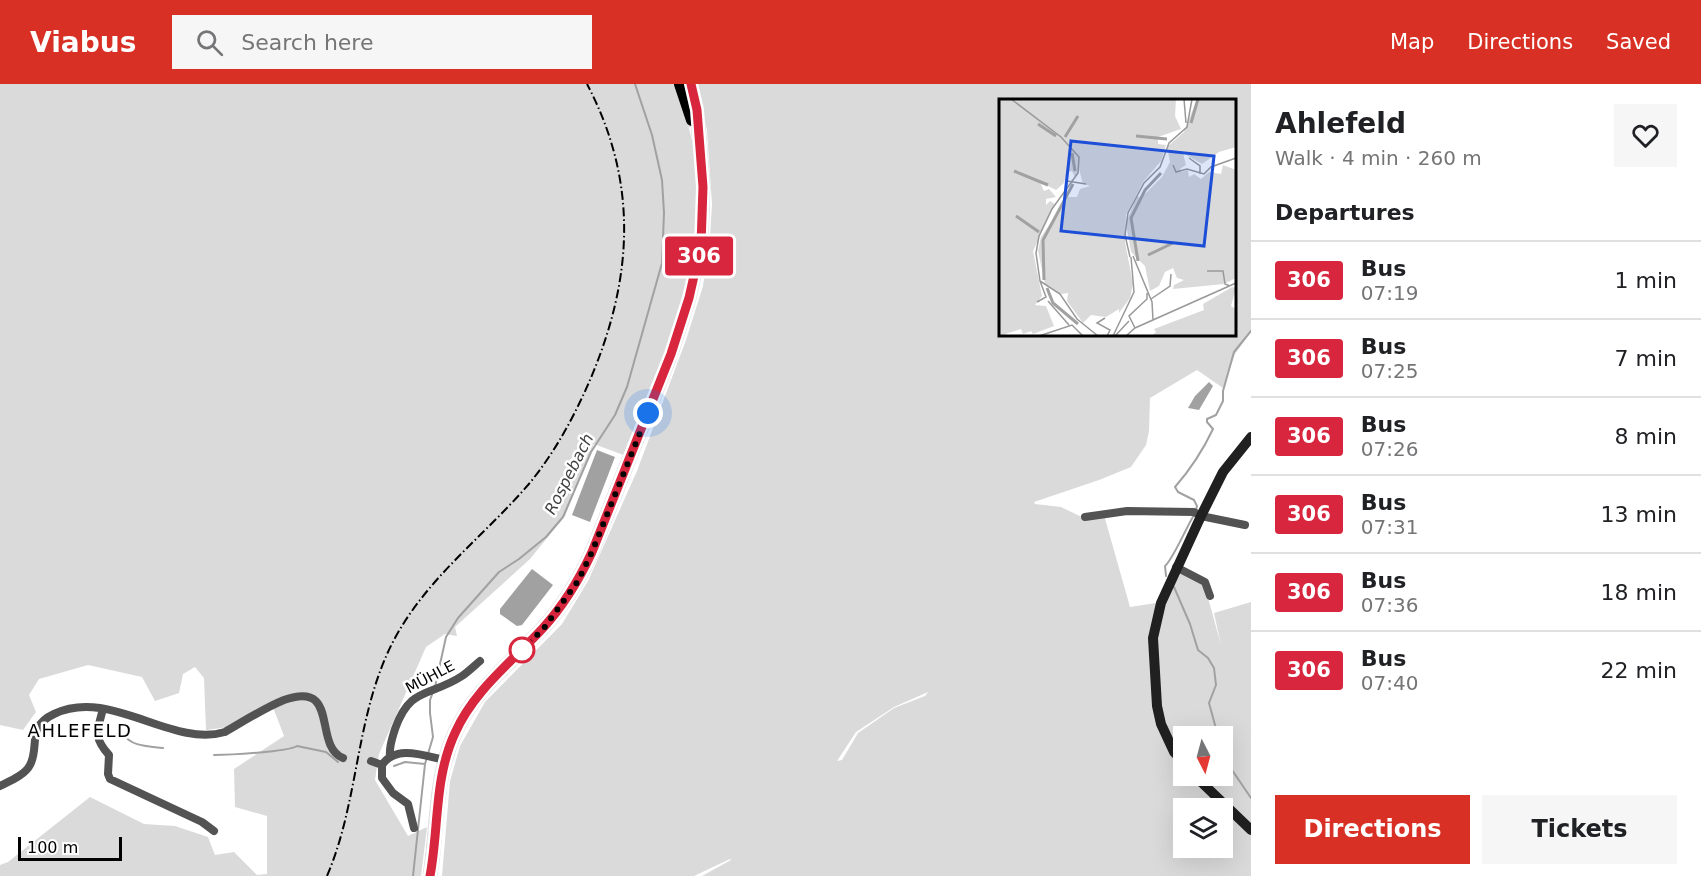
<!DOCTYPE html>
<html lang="en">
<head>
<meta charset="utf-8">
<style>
  body { margin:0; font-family:"DejaVu Sans",sans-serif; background:#f6f6f6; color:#202124; height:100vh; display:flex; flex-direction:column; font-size:22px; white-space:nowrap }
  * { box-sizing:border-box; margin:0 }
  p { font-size:20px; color:#757577 }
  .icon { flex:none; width:33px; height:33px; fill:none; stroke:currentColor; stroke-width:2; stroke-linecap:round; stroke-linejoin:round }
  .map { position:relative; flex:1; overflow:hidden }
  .details { display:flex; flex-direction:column; background:#fff; width:450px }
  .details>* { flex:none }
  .badge { padding:0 12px; border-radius:4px; font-size:21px; line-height:39px }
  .needle { width:39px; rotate:174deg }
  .fabs { position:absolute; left:1173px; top:642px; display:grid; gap:12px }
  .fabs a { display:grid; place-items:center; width:60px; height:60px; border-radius:0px; background:#fff; box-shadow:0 6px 24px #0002; font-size:30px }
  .scale { position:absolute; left:18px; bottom:15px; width:104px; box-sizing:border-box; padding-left:6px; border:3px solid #000; border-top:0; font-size:16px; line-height:21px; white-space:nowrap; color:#000; -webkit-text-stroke:4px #fff; paint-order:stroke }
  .you { position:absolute; width:30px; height:30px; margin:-15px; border:4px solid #fff; border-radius:50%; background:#1a73e8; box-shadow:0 0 0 9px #1a73e833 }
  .map>.badge { position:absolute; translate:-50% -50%; box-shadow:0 0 0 3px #fff }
  h2 { padding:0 24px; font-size:22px; line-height:54px }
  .round { display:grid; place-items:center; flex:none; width:63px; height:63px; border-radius:0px; background:#f6f6f6 }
  .headline { display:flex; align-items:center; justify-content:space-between; height:102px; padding:0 24px }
  h1 { font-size:28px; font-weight:600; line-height:45px }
  .action { display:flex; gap:12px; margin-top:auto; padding:12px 24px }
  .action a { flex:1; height:69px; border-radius:0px; background:#d93025; color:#fff; font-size:24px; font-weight:600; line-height:69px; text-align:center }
  .action a+a { background:#f6f6f6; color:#202124 }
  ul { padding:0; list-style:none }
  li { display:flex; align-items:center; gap:18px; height:78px; padding:0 24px; border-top:2px solid #e0e0e0 }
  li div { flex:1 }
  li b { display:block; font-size:22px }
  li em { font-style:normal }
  li .badge { min-width:66px; font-weight:700; text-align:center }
  header { display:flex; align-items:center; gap:36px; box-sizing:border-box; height:84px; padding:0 30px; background:#d93025; color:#fff }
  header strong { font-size:28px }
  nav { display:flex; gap:33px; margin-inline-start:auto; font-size:21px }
  .search { width:420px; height:54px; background:#f6f6f6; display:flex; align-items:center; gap:15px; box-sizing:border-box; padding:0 21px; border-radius:0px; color:#757577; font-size:22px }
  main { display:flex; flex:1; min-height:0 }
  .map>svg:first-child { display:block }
</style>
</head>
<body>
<header>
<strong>Viabus</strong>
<div class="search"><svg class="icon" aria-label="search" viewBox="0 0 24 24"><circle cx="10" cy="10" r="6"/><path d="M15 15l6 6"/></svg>Search here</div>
<nav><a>Map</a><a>Directions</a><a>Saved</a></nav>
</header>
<main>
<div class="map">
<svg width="1251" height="792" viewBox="0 0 1251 792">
  <rect width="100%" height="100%" fill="#fff"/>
  <path fill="#dadada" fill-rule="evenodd" d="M0,0H678L695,69L697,92L696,157L682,227L626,372L594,360L565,432L530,475L455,543L457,552L445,550L426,563L379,670L375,696L408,752L427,743L421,792H0V781L8,778L90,713L144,740L175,742L208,753L215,771L234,768L257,791L267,790V732L235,723L234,685L284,652L271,618L229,643L206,646L204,594L195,583L183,590L179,609L155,617L142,593L88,581L39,595L29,611L36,628L23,646L0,641Z
    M698,0H1251V248L1235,270L1223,304L1197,286L1150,314L1149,347L1146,361L1131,383L1099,396L1034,418L1035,420L1061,423L1086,435L1104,431L1130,523L1156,519L1152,593L1172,669L1183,683L1184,692H1190L1251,751V792H702L731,776L730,775L694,792H442L450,697L460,662L485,618L562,540L588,497L637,387L686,256L703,202L710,153L712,120L707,47ZM1000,16H1234V250H1000ZM928,608L925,612L894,624L858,649L842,676L837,677L856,648L894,623ZM1184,724H1222V764H1184Z
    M1180,486L1204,499L1221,561L1214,529L1251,518V741L1203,692H1222V652H1184L1183,671C1176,663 1167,651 1164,640C1159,620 1154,576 1156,556C1159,532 1170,508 1180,486Z"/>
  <path fill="#a1a1a1" d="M1209,298L1213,302L1199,326L1188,324L1195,312Z
    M597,366L615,373L590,438L572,431Z
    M532,485L553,501L522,541L517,542L500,530V525Z"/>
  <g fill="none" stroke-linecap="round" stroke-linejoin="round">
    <path stroke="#a1a1a1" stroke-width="2" d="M1196,426L1197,422L1194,416L1178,408L1175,403C1189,387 1204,364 1213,345L1207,338V335L1216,331L1223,317V307L1234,268L1251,247
      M1166,492L1165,482C1173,475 1186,444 1194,431
      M1174,503L1190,540L1198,566L1208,574L1214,584L1216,601L1209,619L1218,652
      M435,603L446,553L458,534L499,488L519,475L546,453L563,433L591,368L615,331L627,303L662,179L664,129L662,96L652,51L635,0
      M123,650C132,663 148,662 163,664
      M1222,666L1232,686L1251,714
      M214,671C227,671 288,668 297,662L326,668L338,678
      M394,682L405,678L425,680
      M413,792L425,680L433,653L430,629V616L433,608"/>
    <path stroke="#d9d9d9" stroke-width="8" stroke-dasharray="8 4" stroke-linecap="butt" d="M343,674L371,677"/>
    <defs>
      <path id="primary" d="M680,0L692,36
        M430,792C438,744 434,694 455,649C474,606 512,578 543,544C564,521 579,496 592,468L671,270L689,214L701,161L703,103L697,26L691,0"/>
    </defs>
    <use href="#primary" stroke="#dbdbdb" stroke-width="15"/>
    <path stroke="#535353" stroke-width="8" d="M1085,433L1127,427L1194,428L1201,432L1245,441
      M1176,483L1205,498L1210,512
      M103,625C97,647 93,653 109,671L108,690L110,695L202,738L214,747
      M390,672C389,662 392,655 395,645C410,602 430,613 462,592C468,588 474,582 480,577
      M371,677L382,681
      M0,702C10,697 25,691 30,681C40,662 26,643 54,630C110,603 171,664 225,648C244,637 264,624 284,616C341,596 312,661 343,674
      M414,744L408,720L393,709L382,694V681C396,660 425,672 445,676"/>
    <path stroke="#202020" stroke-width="10" d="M1184,678L1174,668L1161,640L1157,622L1153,554L1161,519L1201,432L1223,388L1251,353
      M1195,692L1251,746"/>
    <use href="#primary" stroke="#000" stroke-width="12"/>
    <path stroke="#000" stroke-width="2" stroke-dasharray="9 3 1.5 3" stroke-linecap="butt" d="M327,792C360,715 355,628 395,554C428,493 484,452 528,401C554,370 574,333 590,296C633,195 639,99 587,0"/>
  </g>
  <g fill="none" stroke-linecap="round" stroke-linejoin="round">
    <defs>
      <path id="line" d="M430,792C439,744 434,694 455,649C474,606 512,578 543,544C564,521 579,496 592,468L671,270L689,214L701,161L703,103L697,26L691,0"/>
    </defs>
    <use href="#line" stroke="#fff" stroke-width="14"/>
    <use href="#line" stroke="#d7263d" stroke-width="9"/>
    <path stroke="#000" stroke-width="6" stroke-dasharray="0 10.8" d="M522,566L544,544L578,497L592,468L648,329"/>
  </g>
  <circle fill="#fff" stroke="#d7263d" stroke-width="3" cx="522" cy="566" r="12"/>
  <g text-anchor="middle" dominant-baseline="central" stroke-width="5" stroke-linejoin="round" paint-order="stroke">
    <g font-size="15" fill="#000" stroke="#fff">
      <text transform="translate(430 593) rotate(-28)">MÜHLE</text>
    </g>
    <g font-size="16" font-style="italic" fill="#424242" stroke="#fff">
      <text transform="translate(569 390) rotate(-63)">Rospebach</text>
    </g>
    <g font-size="18" letter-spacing="1.5" fill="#000" stroke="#fff">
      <text x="80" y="646">AHLEFELD</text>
    </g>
  </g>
  <g transform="translate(999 15)">
    <rect width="237" height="237" fill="#fff"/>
    <path d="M0,0H177L176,17L182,30L159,38V45L167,46L162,62L144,83L127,116L126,143L134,185L131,199L120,214V210L107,218L92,216L84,224L68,202L69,194L61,195L46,185L39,152L42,138L69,98H78L81,90L91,87L84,85L80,70L76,78L73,72L68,73L65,84L57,91L41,83L45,92L50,90L57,98L47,100V106L51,102L56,105L34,152L43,197L36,206L47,207L55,227L34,235L32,232L24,235L22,230L0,237ZM198,0H237V48L220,53L203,65L184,54L187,66L181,70L182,73L189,71L190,78L195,75L202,80L210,73L222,75L224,66L237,71V179L225,185L174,190L175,186L185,181L178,179L174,169L166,173L160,187L151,192L146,167L132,153L127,124L138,97L142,99L163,78L171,63L168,48L185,33ZM233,188L237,189L232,207L237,210V237H153L157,233L155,230L205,211L204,205Z" fill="#dadada"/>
    <path fill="none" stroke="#a1a1a1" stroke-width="3" d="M192,24L199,0M39,25L57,37M137,37L168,40M66,38L79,17M73,54L76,72M15,72L49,86M17,117L40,133M149,156L174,144M139,162L132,119L146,91L162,74M45,181L44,141L74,85M48,189L54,204L79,225"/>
    <path fill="none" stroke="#999" stroke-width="1.5" d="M12,0L62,38L80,58L79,74L53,110L40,137L37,154L41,182L61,195L78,220L99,237M185,0L187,24M190,59L201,67V75M174,66L177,73L188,70L205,75L212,68L237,59M68,82L87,85M134,157L153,203L154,221M131,158L126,136L129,114L145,84L161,68L170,44L188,28L193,0M208,172H224L226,185L231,187M152,200L171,187L172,175M49,202L70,226M38,203L47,198L41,182M106,219L98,224L111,231L108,237M136,229L130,217L148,200V194M40,237L73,226L84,237M114,237L135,193L132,158M116,237L130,222M127,237L136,229L237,184"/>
    <path fill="#1d4ed8" fill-opacity="0.15" stroke="#1d4ed8" stroke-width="3" d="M72,42L215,57L205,147L62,132Z"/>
    <rect width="237" height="237" fill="none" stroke="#000" stroke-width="3"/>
  </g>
</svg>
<div class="fabs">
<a><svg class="needle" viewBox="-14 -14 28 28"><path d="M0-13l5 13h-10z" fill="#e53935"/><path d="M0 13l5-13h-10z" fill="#757577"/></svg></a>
<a><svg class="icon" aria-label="layers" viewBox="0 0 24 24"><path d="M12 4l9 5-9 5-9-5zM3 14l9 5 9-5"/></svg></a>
</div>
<div class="scale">100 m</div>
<div class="you" style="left:648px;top:329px"></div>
<b class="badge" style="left:699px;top:172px;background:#d7263d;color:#fff">306</b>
</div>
<section class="details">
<div class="headline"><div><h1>Ahlefeld</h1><p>Walk · 4 min · 260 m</p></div><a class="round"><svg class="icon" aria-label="heart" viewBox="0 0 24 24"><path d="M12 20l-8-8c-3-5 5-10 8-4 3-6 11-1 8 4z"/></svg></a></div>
<h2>Departures</h2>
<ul>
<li><span class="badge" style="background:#d7263d;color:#fff">306</span><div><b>Bus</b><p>07:19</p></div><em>1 min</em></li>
<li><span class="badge" style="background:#d7263d;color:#fff">306</span><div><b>Bus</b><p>07:25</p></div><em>7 min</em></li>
<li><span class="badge" style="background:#d7263d;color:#fff">306</span><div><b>Bus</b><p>07:26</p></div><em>8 min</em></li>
<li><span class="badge" style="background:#d7263d;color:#fff">306</span><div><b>Bus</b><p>07:31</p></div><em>13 min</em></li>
<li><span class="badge" style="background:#d7263d;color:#fff">306</span><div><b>Bus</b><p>07:36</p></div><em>18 min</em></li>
<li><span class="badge" style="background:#d7263d;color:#fff">306</span><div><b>Bus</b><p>07:40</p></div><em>22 min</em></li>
</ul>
<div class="action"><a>Directions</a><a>Tickets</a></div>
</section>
</main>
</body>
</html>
